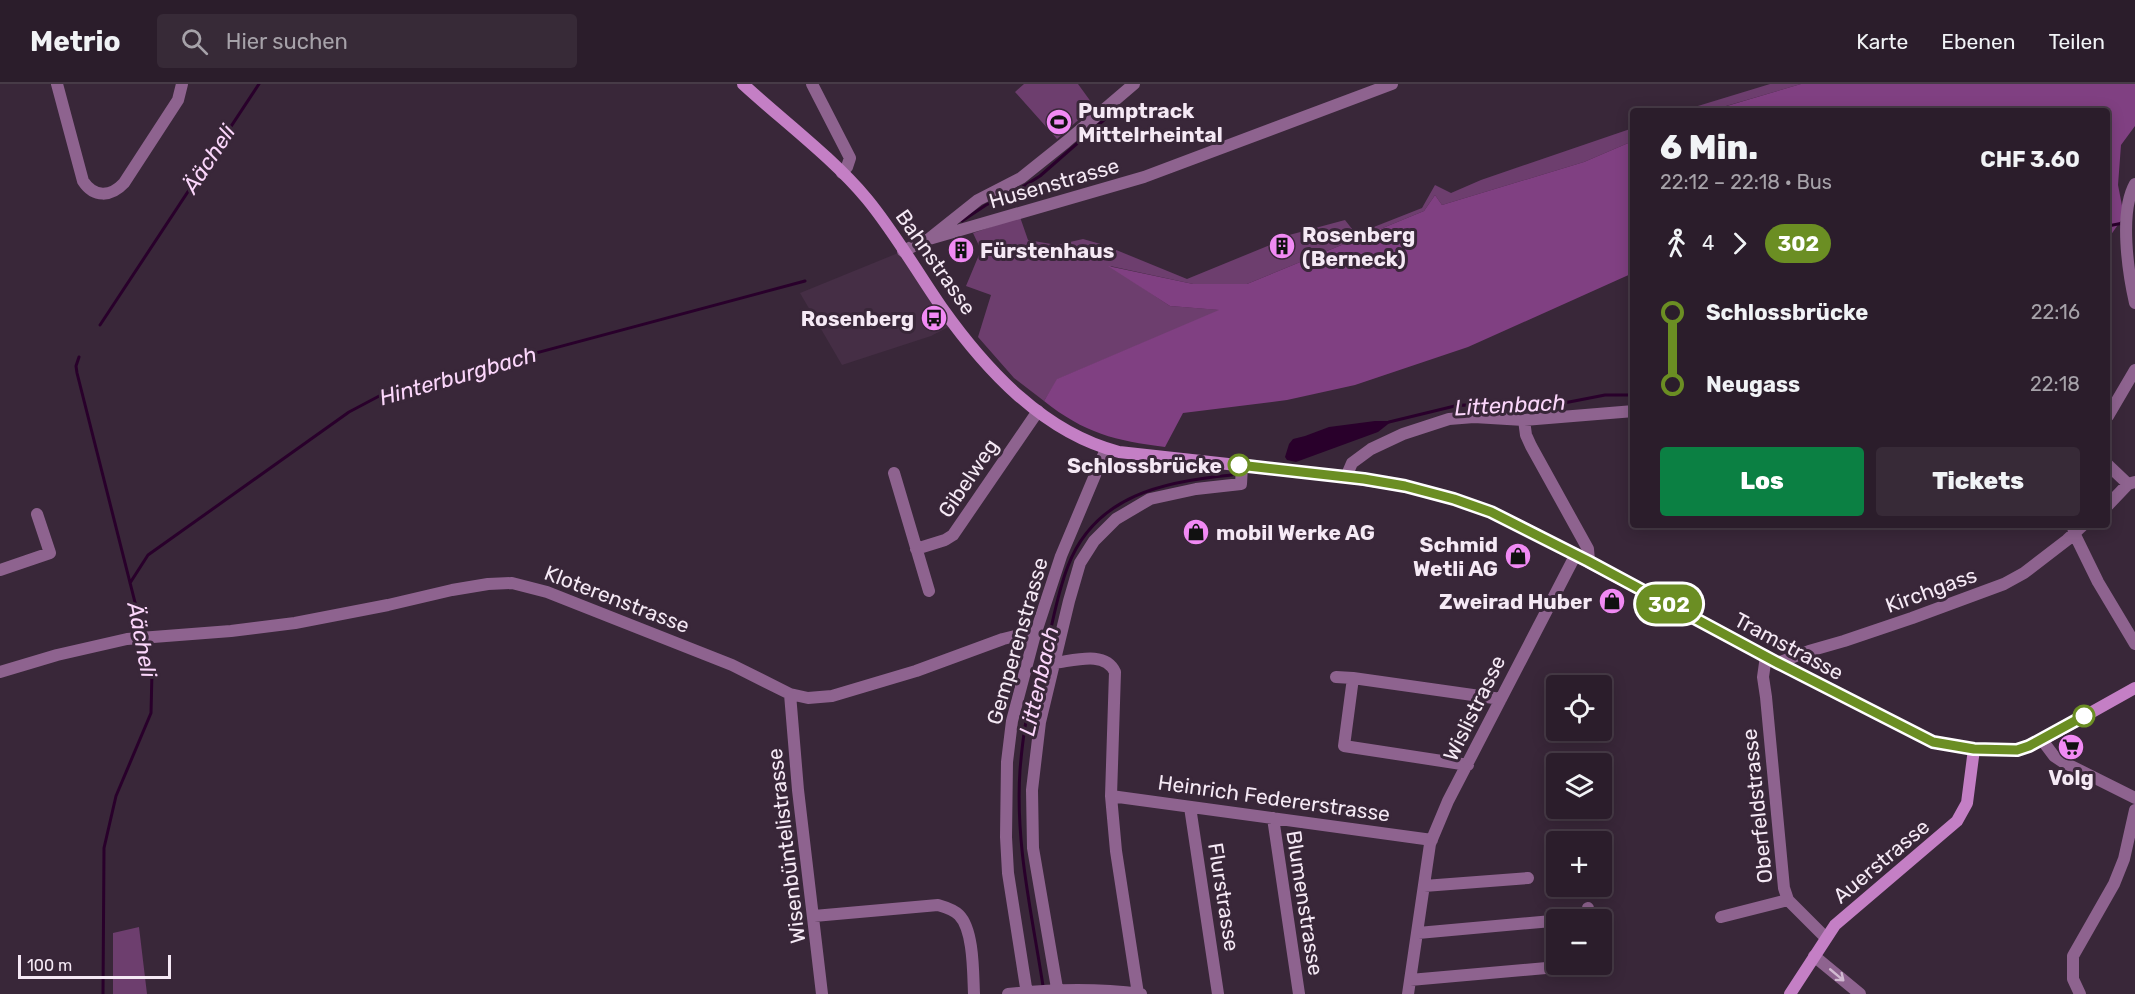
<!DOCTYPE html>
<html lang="de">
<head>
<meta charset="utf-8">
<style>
  body { margin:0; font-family:Rubik,sans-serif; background:#372a37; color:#f1f3f6; height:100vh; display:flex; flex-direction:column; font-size:22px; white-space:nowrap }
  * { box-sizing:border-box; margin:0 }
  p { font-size:20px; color:#a6a2a9 }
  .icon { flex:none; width:33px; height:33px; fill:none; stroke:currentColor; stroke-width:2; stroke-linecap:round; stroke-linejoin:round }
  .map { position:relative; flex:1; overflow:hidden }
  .side { position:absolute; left:1630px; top:24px; width:480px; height:420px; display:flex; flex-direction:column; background:#2b1d2b; border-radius:6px; box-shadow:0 3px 15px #0003,0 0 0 2px #473b47 }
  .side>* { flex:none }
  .badge { padding:0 12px; border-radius:20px; font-size:21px; line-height:39px }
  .tools { position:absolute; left:1546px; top:591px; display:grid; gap:12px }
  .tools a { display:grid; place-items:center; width:66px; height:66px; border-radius:6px; background:#2b1d2b; box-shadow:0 3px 15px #0003,0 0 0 2px #473b47; font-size:30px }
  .scale { position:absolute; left:18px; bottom:15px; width:153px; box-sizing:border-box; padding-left:6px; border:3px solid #f5e9f5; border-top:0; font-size:16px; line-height:21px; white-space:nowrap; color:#f5e9f5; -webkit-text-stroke:4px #392739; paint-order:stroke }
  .map>.badge { position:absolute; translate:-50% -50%; box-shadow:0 0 0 3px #fff }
  .legs { display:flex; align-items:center; gap:9px; height:66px; padding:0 30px; font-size:20px }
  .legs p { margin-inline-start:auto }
  .head { display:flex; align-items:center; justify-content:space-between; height:102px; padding:0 30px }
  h1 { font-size:33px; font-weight:800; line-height:45px }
  .cta { display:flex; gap:12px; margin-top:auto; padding:12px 30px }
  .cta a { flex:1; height:69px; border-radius:6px; background:#0b8043; color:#fff; font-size:24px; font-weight:800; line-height:69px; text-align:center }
  .cta a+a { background:#372a37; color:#f1f3f6 }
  ul { padding:0 30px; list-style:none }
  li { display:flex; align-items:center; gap:21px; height:72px; font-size:22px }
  li i { display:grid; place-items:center; width:9px; height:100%; margin:0 8px; background:currentColor }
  li i::after { content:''; width:15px; height:15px; margin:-8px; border:4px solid; border-radius:50%; background:#2b1d2b }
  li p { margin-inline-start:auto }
  li:first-child i { background:linear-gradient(#0000 50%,currentColor 0) }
  li:last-child i { background:linear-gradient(currentColor 50%,#0000 0) }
  header { display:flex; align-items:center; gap:36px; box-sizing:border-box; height:84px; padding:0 30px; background:#2b1d2b; border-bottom:2px solid #473b47 }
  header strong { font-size:28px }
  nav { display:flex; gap:33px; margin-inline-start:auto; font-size:21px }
  .search { width:420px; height:54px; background:#372a37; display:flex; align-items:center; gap:15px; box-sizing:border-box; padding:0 21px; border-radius:6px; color:#a6a2a9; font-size:22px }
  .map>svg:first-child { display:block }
</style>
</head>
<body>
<header>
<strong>Metrio</strong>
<div class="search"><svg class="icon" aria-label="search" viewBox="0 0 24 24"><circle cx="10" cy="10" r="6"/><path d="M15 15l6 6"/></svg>Hier suchen</div>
<nav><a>Karte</a><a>Ebenen</a><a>Teilen</a></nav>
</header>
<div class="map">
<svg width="2135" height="910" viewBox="0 0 2135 910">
  <rect width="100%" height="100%" fill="#392739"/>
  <path fill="#452e45" d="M903,167L954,240L931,252L842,281L800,209Z"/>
  <path fill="#6d3e6e" d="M1024,0H1078L1094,22L1057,55L1015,8Z
    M1770,0H1801L1709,27H1672L1677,24L1688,25Z
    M1633,44V57L1584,78L1442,121L1435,111L1424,127L1247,200H1193L1110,182L1170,222L1221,226L1058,295L1044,317L1014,294L978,253L991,211L966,202L981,166L973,149L1020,133L1028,156L1057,161L1083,155L1104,161L1187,195L1270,161L1278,154L1345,136L1356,150L1422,124L1435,101L1451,109L1481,96Z
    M139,843L147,910H113V849Z"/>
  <path fill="#804082" d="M1801,0H2135V42L2121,61L2118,101L2124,132L2108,155V27H1710Z
    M1633,57V189L1468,263L1355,301L1287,316L1183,329L1165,363C1116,357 1084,349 1044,317L1057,295L1219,226L1170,222L1108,182L1193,200H1247L1424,127L1435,111L1442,121L1584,78Z"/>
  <path fill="#29002b" d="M1375,337H1392L1378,348L1296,378L1287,376L1285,373L1289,360L1293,355L1305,352L1329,343Z"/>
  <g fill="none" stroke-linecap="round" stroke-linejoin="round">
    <path stroke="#29002b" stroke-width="3" d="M962,137L986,121L1016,107L1040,92L1113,28
      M2108,142L2123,139
      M100,241L259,0
      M79,273L76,282L77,289L143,550
      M1389,338L1459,321L1522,322L1564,319L1605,311H1634
      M130,499L148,471L349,328L383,310L805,197
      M1043,902C1032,830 1015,760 1020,686C1022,662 1025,636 1031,614C1036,598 1042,582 1046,566C1053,538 1057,510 1068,482C1095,411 1165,397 1232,391
      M103,910L104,764L116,712L151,629L152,588L144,557"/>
    <path stroke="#8e638f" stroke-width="12" d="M57,0L83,97C94,114 111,113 124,99L178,16L182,0
      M812,0L850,74L847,83L842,89
      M2135,100C2119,128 2128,188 2135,219
      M929,155L1144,93L1392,0
      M903,167L929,155L978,116L1021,94L1066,58L1134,0
      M2108,332L2135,286
      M1524,336L1526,351L1531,362L1588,465L1589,477
      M2108,381L2128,400
      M894,389L929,507
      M1346,393L1352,379L1371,365L1403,350L1449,335L1474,333L1524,336L1634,327
      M2108,421L2128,400L2135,398
      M2073,442L2074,449L2098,498L2135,560
      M916,465L945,456L953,451L1038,327
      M0,486L50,469L37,430
      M1766,572L1763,593L1766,613L1784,804L1788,816L1825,853
      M1054,579C1073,577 1105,566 1115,588L1111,712L1116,767L1138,910
      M1778,579L1809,567L1844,557L1912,534L2004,500L2024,489L2067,456L2083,441
      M0,588L57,571L127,555L231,547L295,539L388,521L452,506L488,500L512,499L547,508L732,581L790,610L808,614L832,612L916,587L1003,555L1019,551L1034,554
      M1336,593L1353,594
      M790,610L798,706L822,910
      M2042,656L2054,672L2063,678L2135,714
      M1468,681L1344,662L1353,594L1501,615
      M1111,712L1432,756
      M1190,723L1218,910
      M1273,734L1299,910
      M1424,802L1528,794
      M1588,824L1589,836
      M814,832L938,821C945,823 954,826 959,831C974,846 973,890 974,910
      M1721,833L1788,816
      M1418,849L1552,837
      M1814,872L1860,910
      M1410,896L1591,880
      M1008,910C1054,905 1095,904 1141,910
      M1027,910L1008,789L1006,753L1007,678L1012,637L1034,554L1061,472L1106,365
      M1058,910L1033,764L1032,706L1040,638L1069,517L1080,479L1094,457L1116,435L1150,415L1196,405L1241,400L1242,382
      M1408,910L1430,760L1448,717L1576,470
      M2080,910L2073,895V872L2114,800L2124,775L2135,726"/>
    <path stroke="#c47fc5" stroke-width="12" d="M743,0C782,36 833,74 867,115C895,149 917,188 942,224C986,286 1044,349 1119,368L1346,393L1405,402L1454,415L1491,428L1528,446L1778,579L1933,658L1974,665L2017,666L2042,656L2135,604
      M1790,910L1835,841L1957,737L1967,719L1974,665"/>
  </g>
  <defs><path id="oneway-shaft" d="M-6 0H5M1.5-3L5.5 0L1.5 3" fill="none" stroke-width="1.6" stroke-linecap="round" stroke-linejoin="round" transform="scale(1.5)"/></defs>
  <use stroke="#d1bad1" href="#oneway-shaft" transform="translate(1837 891) rotate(40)"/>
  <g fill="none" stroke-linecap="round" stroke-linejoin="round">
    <defs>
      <path id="line-1" d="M1239,381L1364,395L1405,402L1454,415L1491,428L1588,477L1778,579L1933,658L1974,665L2017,666L2029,662L2084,632"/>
    </defs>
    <use href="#line-1" stroke="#fff" stroke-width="14"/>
    <use href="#line-1" stroke="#6b8e23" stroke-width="9"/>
  </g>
  <defs>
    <symbol id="stadium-disc" viewBox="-11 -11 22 22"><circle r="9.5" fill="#f18af4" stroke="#392739"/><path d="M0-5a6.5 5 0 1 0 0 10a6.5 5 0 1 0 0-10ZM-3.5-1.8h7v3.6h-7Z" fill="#111"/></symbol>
    <symbol id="building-disc" viewBox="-11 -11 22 22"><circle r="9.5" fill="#f18af4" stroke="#392739"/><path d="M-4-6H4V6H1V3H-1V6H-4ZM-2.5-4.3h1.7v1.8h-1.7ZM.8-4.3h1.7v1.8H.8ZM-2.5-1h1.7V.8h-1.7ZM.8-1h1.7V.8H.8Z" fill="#111"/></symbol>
    <symbol id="bus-disc" viewBox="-11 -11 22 22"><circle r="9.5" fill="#f18af4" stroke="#392739"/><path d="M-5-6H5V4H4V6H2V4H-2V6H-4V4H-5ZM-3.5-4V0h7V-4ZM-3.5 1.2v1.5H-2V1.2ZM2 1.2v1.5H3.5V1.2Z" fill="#111"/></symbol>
    <symbol id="shop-disc" viewBox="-11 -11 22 22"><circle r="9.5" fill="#f18af4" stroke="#392739"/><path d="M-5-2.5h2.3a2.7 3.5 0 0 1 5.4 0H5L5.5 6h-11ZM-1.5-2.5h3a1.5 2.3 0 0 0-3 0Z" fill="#111"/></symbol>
    <symbol id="supermarket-disc" viewBox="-11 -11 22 22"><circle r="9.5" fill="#f18af4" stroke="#392739"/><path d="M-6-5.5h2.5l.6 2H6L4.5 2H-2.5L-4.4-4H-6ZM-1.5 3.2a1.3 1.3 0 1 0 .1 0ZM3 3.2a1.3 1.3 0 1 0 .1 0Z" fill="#111"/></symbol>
  </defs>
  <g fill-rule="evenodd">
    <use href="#stadium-disc" x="1044" y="23" width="30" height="30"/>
    <use href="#building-disc" x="1267" y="147" width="30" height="30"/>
    <use href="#building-disc" x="946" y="151" width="30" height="30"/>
    <use href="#bus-disc" x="919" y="219" width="30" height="30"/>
    <use href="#shop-disc" x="1181" y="433" width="30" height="30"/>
    <use href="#shop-disc" x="1503" y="457" width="30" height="30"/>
    <use href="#shop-disc" x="1597" y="502" width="30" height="30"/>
    <use href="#supermarket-disc" x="2056" y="648" width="30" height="30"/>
  </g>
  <g fill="#fff" stroke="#6b8e23" stroke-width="3">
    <circle cx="1239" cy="381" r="10"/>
    <circle cx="2084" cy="632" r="10"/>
  </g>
  <g text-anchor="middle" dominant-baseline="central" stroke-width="6" stroke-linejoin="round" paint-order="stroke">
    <g font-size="21" font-weight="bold" fill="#f5e9f5" stroke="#392739" text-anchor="start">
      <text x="1078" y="26">Pumptrack<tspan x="1078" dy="24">Mittelrheintal</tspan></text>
      <text x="1302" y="150">Rosenberg<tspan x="1302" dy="24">(Berneck)</tspan></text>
      <text x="980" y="166">Fürstenhaus</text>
      <text x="914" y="234" text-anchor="end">Rosenberg</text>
      <text x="1216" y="448">mobil Werke AG</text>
      <text x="1498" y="460" text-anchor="end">Schmid<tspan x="1498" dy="24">Wetli AG</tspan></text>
      <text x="1592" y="517" text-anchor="end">Zweirad Huber</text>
      <text x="2071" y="693" text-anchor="middle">Volg</text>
    </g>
    <g font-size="21" fill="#f5e9f5" stroke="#392739">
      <text transform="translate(1054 99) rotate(-16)">Husenstrasse</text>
      <text transform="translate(936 178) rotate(55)">Bahnstrasse</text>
      <text transform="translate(968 394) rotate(-56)">Gibelweg</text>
      <text transform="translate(1931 506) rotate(-20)">Kirchgass</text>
      <text transform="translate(617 515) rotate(21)">Kloterenstrasse</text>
      <text transform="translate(1017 557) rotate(-74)">Gemperenstrasse</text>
      <text transform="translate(1789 562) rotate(28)">Tramstrasse</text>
      <text transform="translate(1474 624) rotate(-64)">Wislistrasse</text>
      <text transform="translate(1274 714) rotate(8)">Heinrich Federerstrasse</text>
      <text transform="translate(1757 722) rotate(-96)">Oberfeldstrasse</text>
      <text transform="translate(786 762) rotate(-97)">Wisenbüntelistrasse</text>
      <text transform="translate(1881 777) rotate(-40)">Auerstrasse</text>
      <text transform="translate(1224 813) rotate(81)">Flurstrasse</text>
      <text transform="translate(1305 819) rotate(81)">Blumenstrasse</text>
    </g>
    <g font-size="21" font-weight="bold" fill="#f5e9f5" stroke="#392739" text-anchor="end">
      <text x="1222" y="381">Schlossbrücke</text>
    </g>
    <g font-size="22" font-style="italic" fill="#fbd6fb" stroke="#392739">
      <text transform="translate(209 75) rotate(-57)">Äächeli</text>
      <text transform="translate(458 292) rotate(-16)">Hinterburgbach</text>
      <text transform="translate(1510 321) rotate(-3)">Littenbach</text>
      <text transform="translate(142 556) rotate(79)">Äächeli</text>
      <text transform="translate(1039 597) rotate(-77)">Littenbach</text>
    </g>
  </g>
</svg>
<div class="tools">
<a><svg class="icon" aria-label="locate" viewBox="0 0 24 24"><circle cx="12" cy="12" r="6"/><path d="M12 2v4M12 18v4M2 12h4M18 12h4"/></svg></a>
<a><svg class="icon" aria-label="layers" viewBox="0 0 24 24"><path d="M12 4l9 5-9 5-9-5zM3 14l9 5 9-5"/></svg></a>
<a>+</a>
<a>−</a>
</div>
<div class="scale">100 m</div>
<b class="badge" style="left:1669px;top:520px;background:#6b8e23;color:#fff">302</b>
<section class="side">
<div class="head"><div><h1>6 Min.</h1><p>22:12 – 22:18 · Bus</p></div><b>CHF 3.60</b></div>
<div class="legs"><svg class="icon" aria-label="walk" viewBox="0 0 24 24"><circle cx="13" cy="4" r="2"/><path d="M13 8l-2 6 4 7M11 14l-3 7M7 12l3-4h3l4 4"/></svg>4<svg class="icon" aria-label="forward" viewBox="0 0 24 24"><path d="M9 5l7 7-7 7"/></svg><b class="badge" style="background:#6b8e23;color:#fff">302</b></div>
<ul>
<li><i style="color:#6b8e23"></i><b>Schlossbrücke</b><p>22:16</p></li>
<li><i style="color:#6b8e23"></i><b>Neugass</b><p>22:18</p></li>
</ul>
<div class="cta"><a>Los</a><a>Tickets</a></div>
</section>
</div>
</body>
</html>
